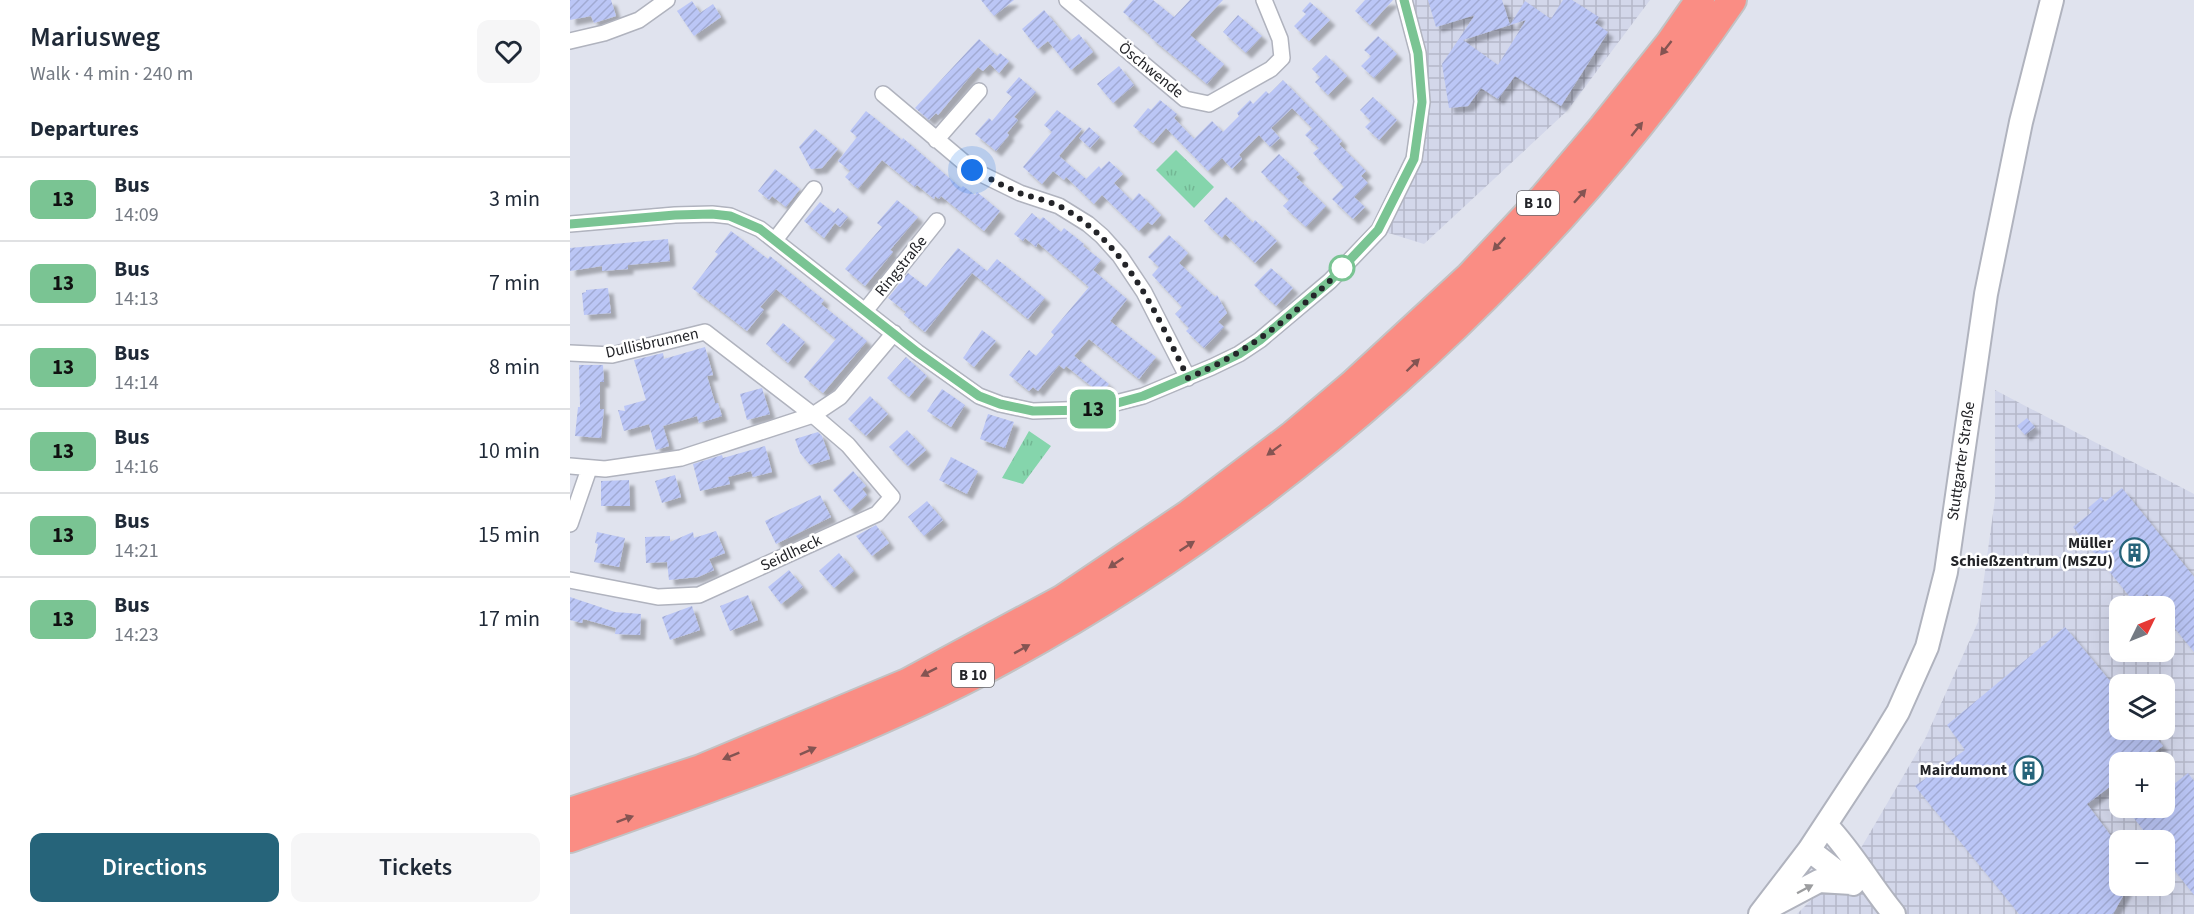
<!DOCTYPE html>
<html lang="en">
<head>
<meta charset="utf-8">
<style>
  body { margin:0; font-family:"Source Sans 3",sans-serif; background:#f6f6f7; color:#1f2937; height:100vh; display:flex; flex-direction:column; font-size:22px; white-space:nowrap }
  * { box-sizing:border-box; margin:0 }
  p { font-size:20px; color:#747a83 }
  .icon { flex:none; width:33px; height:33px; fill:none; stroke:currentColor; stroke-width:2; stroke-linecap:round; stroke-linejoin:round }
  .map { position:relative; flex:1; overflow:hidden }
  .panel { display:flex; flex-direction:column; background:#fff; width:570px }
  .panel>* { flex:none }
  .badge { padding:0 12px; border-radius:9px; font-size:21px; line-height:39px }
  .needle { width:39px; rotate:47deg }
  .fabs { position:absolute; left:1539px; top:596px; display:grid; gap:12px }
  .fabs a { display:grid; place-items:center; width:66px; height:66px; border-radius:12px; background:#fff; box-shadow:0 6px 24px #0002; font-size:30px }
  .you { position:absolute; width:30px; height:30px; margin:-15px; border:4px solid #fff; border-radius:50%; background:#1a73e8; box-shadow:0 0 0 9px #1a73e833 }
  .map>.badge { position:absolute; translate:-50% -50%; box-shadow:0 0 0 3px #fff }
  h2 { padding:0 30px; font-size:22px; line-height:54px }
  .round { display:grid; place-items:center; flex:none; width:63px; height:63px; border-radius:12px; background:#f6f6f7 }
  .summary { display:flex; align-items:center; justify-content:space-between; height:102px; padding:0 30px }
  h1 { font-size:28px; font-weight:600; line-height:45px }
  .action { display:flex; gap:12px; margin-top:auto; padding:12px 30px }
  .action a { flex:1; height:69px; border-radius:12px; background:#26647a; color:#fff; font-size:24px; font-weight:600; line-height:69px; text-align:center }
  .action a+a { background:#f6f6f7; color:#1f2937 }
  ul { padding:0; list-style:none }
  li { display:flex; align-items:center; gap:18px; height:84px; padding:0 30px; border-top:2px solid #e0e1e3 }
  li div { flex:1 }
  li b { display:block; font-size:22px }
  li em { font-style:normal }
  li .badge { min-width:66px; font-weight:700; text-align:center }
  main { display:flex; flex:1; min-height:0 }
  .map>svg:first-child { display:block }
</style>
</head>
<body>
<main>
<section class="panel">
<div class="summary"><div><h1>Mariusweg</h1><p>Walk · 4 min · 240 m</p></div><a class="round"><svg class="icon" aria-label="heart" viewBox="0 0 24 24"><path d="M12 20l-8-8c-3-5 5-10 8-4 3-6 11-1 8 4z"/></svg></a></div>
<h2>Departures</h2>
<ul>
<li><span class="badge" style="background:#7ac493;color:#111">13</span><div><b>Bus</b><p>14:09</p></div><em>3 min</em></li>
<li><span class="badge" style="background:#7ac493;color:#111">13</span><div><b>Bus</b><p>14:13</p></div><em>7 min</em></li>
<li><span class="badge" style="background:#7ac493;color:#111">13</span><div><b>Bus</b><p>14:14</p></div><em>8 min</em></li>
<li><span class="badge" style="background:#7ac493;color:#111">13</span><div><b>Bus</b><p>14:16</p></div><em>10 min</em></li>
<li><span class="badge" style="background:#7ac493;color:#111">13</span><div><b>Bus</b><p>14:21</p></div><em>15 min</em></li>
<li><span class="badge" style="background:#7ac493;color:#111">13</span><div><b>Bus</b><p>14:23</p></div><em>17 min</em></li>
</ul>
<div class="action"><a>Directions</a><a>Tickets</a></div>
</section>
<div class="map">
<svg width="1624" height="914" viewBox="0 0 1624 914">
  <defs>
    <pattern id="industrial-grid" width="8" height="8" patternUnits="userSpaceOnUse" patternTransform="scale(1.5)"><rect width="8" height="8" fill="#d3d7ea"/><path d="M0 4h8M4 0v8" fill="none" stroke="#b5b8c9"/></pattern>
    <pattern id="park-tufts" width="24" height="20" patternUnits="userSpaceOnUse" patternTransform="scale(1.5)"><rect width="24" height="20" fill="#85d5ac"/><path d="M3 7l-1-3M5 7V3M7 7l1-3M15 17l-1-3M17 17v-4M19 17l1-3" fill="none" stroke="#73b794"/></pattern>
    <pattern id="building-hatch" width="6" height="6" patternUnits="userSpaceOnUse" patternTransform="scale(1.5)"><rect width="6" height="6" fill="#bbc6f6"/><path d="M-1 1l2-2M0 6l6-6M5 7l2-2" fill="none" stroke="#a1aad3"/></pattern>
    <filter id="shadow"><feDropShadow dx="5.5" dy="5.5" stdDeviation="1.5" flood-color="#0004"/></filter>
  </defs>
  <rect width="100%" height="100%" fill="#e0e3ee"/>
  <path fill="url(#industrial-grid)" fill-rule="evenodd" d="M834,0H1080L997,111L854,244L809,230L826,198L852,102Z
    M1425,390L1624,494V914H1227L1288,853L1355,739L1408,622L1425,499ZM1550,606H1594V651H1550ZM1550,684H1594V729H1550ZM1550,762H1594V807H1550ZM1550,840H1594V885H1550Z"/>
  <path fill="url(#park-tufts)" d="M606,150L644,187L624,208L586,170Z
    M459,431L481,446L453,484L432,478Z"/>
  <path fill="url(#building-hatch)" fill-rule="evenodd" filter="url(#shadow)" d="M0,0H41L46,16L24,23L21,16L0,20Z
    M411,0H444L424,16Z
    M563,0H583L604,17L620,0H653L620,35L654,64L637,84L580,37L581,36L553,12Z
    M795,0H823L800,25L785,11Z
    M858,0H932L940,25L955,1L981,19L993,0H1002L1029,17L1025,23L1038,32L991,106L945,76L928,99L911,88L898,106L879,108L872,64L905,15L866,27ZM956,20L928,65L893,40L940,25Z
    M122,1L130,13L143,4L151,17L124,36L107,11Z
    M740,2L760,20L739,41L724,26L736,14L732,11Z
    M474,10L500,41L509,34L523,52L501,70L478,41L468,49L452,29Z
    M668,15L692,36L676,53L653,32Z
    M808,36L827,54L804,78L791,66L801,56L794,50Z
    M409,39L427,56L430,53L439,61L429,73L420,64L413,71L408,67L368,115L366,113L359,120L345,108Z
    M756,55L777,76L758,95L745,82L750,77L742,69Z
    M549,66L564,85L543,103L527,84Z
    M449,77L466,92L444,117L448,120L437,133L439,135L426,151L405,134L419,118L422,121L442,97L436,92Z
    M713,80L772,141L769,144L796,171L791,176L798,183L784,197L795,207L783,219L762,199L774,187L743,153L749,148L735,135L742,128L722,108L701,128L710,138L700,147L689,135L669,155L672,159L662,169L652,158L638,171L596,128L583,143L563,126L578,108L581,110L590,100L607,114L604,118L624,139L642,121L653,132L669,116L667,113L680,100L683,104L696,91L699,94Z
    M803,97L827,120L809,140L795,127L801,121L790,110Z
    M487,110L512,129L489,156L516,179L529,166L531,169L539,161L553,174L544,183L562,201L569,193L591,215L582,225L578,222L569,231L532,195L524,204L496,177L494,180L483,171L472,184L453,167L482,132L474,125Z
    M296,111L332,140L333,138L391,188L393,186L405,195L407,192L430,211L414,231L371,196L369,199L365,196L364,199L347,185L345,187L312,160L288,189L275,177L280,171L268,161L287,137L280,131Z
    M519,127L530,137L520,148L509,138Z
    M245,129L268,149L252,168L241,169L229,147Z
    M709,154L730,174L726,177L756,206L736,227L713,206L719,200L691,172Z
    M205,169L230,189L216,207L202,196L199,200L188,191Z
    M656,197L683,223L685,220L707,241L685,263L655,234L652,238L634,221Z
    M327,200L348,217L320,250L323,252L295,286L275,269L312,227L307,223Z
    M250,202L264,213L268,208L278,217L270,227L265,223L254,238L234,221Z
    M462,213L470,220L473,217L491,232L494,228L514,244L513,246L531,260L523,270L557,299L540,321L586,357L569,379L519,339L504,356L539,384L531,394L496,366L494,369L489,365L468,391L463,387L459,391L439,375L459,350L466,356L484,335L481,332L519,287L468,243L466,247L455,238L453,241L444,234Z
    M161,231L198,259L200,256L234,284L254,300L251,304L297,341L253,393L234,377L266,339L206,289L190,307L194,310L177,331L122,288L148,254L145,252Z
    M599,235L618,253L609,263L645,297L647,295L657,313L648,322L654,327L634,348L616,331L619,328L605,314L612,307L582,275L589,267L578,257Z
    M98,239L100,261L58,265V269L32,271V266L0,271V248Z
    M388,248L417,271L427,259L475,298L458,319L402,273L355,332L334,315L336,312L318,298L338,273L356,287Z
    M701,268L723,288L706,306L684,285Z
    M38,288L41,313L14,315L12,293L16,292V290Z
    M213,323L235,342L218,363L196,344Z
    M412,330L426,341L404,367L393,358Z
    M135,347L143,375L137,376L145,403H148L152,416L129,423L127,416L93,426L99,446L86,450L79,424L54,431L48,410L55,411L54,406L76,400L64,360L93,353L94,359Z
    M336,357L357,376L339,397L317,378Z
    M9,365H33L34,382H30V409H34L31,438L5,436L8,407H10Z
    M192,388L200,414L177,420L170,394Z
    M372,389L395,405L381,427L357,411Z
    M300,396L318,414L296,436L278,419Z
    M418,414L444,422L435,448L410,439Z
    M1457,418L1465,427L1455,435L1447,426Z
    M337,430L356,450L338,466L319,447Z
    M248,432L252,436L260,459L240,465L230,453L225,439Z
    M195,446L202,472L183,477L181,471L158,477L160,484L130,491L123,464L152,455L153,458Z
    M381,457L408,471L397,494L369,480Z
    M283,471L296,486L292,489L297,495L280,510L263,490Z
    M105,475L111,497L92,503L85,481Z
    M59,480L60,506H31V481Z
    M1552,488L1624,577V652L1594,615V606H1587L1577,594L1565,603L1503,527L1522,512L1518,508L1531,497L1535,502Z
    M250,495L261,517L206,544L195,521Z
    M357,501L373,520L354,536L338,517Z
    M306,525L319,543L302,556L286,536Z
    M146,531L155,553L139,559L144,570L128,577L99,580L97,562L76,563L75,537L100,536V542L123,532L124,538Z
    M27,532L55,538L49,567L24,562L28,544L25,543Z
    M269,553L284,571L264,588L249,571Z
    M219,570L233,587L211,604L198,587Z
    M178,595L188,620L160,631L150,606Z
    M0,597L45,612L71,614L70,635L45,634L46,628L13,619L12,623L0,620Z
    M122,606L130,630L100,640L92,617Z
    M1495,627L1550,693V729H1579L1593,746L1571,762H1550V779L1517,804L1550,848V885H1559L1543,914H1449L1345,786L1395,750L1377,725Z
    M1618,773L1624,781V895L1594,857V840H1581L1563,817L1575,807H1594V792Z"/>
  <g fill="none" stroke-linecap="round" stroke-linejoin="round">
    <defs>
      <path id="street" d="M497,0L615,99L639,104L701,69L712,58L710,39L694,0
        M0,41L34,33L69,20L97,0
        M313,94L403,170L450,193L489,206L518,224L532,236L550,256L574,292L618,378
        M366,140L409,91
        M0,224L105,215L142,214L160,216L190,229L347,352L409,396L430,404L463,411L522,409L573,396L642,367L669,354L690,340L760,281L809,230L844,159L852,102L848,53L834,0
        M205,240L244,189
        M295,311L367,221
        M0,353L42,355L135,332L243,415L278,445L322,497L307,514L129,595L88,597L0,580
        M0,466L35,469L111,458L243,415L270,397L324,333
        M0,524L19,469"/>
      <path id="secondary" d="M1256,825C1282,852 1300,885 1324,914
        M1239,850L1283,884
        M1200,907L1249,881L1282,883
        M1190,914L1239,850L1308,745L1328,712L1357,647L1376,572L1416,294L1451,122L1482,0"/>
      <path id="highway" d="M0,812L131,769L337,683L493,599L619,514L723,435L782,385L900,276L973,198L1033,127L1100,43L1130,0
        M0,838C138,789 277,741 408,673C706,516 972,278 1162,0"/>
    </defs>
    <use href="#street" stroke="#b0b3be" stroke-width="18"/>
    <use href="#secondary" stroke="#b0b3be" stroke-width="26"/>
    <use href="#highway" stroke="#c2c2c3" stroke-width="32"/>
    <use href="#street" stroke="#fff" stroke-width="15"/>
    <use href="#secondary" stroke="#fff" stroke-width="22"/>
    <use href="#highway" stroke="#fa8d84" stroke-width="28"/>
  </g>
  <defs><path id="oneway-solid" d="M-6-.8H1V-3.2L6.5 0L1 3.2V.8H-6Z" transform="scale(1.5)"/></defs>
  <g fill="#845452">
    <use href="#oneway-solid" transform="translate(1096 48) rotate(128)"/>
    <use href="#oneway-solid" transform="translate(1067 129) rotate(-51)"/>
    <use href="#oneway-solid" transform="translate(1010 196) rotate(-48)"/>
    <use href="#oneway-solid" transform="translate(929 244) rotate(133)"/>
    <use href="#oneway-solid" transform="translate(843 365) rotate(-44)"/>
    <use href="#oneway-solid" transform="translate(704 450) rotate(143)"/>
    <use href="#oneway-solid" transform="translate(617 546) rotate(-33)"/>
    <use href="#oneway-solid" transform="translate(546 563) rotate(146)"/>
    <use href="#oneway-solid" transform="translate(452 649) rotate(-29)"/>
    <use href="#oneway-solid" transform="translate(359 672) rotate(153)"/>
    <use href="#oneway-solid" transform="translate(238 751) rotate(-24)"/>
    <use href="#oneway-solid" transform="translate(161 756) rotate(158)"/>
    <use href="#oneway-solid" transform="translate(55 819) rotate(-20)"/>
  </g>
  <use fill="#9c9d9f" href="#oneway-solid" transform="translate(1235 889) rotate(-28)"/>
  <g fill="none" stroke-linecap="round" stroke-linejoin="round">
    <defs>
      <path id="line" d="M0,224L105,215L142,214L160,216L190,229L347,352L409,396L430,404L463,411L522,410L573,396L642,367L669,354L690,340L760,281L808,230L844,159L852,102L848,53L834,0"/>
    </defs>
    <use href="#line" stroke="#fff" stroke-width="14"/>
    <use href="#line" stroke="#7ac493" stroke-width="9"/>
    <path stroke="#242529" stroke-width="6" stroke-dasharray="0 10.8" d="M402,170C419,178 435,187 452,194C465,198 479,201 491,207C557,243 586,314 618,378C666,357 695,337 735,303C748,292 761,281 772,268"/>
  </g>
  <defs>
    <symbol id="building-ring" viewBox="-11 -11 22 22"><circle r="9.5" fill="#fff" stroke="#26647a" stroke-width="1.5"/><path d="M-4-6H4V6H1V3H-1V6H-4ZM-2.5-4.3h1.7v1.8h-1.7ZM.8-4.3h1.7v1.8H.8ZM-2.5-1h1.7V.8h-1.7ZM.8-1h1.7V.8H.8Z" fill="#26647a"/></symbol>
  </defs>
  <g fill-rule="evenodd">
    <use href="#building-ring" x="1548" y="536" width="33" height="33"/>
    <use href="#building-ring" x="1442" y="754" width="33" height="33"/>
  </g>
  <circle fill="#fff" stroke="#7ac493" stroke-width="3" cx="772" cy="268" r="12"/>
  <g text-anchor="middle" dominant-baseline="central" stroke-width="5" stroke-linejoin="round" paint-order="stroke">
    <g fill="#fff" stroke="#666669" stroke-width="1.5">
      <rect x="947" y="191" width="42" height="24" rx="4.5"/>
      <rect x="382" y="663" width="42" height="24" rx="4.5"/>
    </g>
    <g font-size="15" font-weight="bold" fill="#242529">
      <text x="968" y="203">B 10</text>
      <text x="403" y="675">B 10</text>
    </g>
    <g font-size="16" fill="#242529" stroke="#fff">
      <text transform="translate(581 70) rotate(39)">Öschwende</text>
      <text transform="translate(331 266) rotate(-51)">Ringstraße</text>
      <text transform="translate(82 343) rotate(-12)">Dullisbrunnen</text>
      <text transform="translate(1391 461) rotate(-82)">Stuttgarter Straße</text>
      <text transform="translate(221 553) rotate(-25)">Seidlheck</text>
    </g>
    <g font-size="16" font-weight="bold" fill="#242529" stroke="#fff" text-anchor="end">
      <text x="1543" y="543">Müller<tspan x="1543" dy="18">Schießzentrum (MSZU)</tspan></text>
      <text x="1437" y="770">Mairdumont</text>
    </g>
  </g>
</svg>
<div class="fabs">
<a><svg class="needle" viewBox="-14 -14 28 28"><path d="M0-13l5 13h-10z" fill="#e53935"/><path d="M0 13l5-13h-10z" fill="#747a83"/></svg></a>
<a><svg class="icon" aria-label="layers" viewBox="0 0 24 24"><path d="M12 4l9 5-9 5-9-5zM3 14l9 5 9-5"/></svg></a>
<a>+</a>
<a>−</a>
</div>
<div class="you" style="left:402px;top:170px"></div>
<b class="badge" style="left:523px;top:409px;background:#7ac493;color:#111">13</b>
</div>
</main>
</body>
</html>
